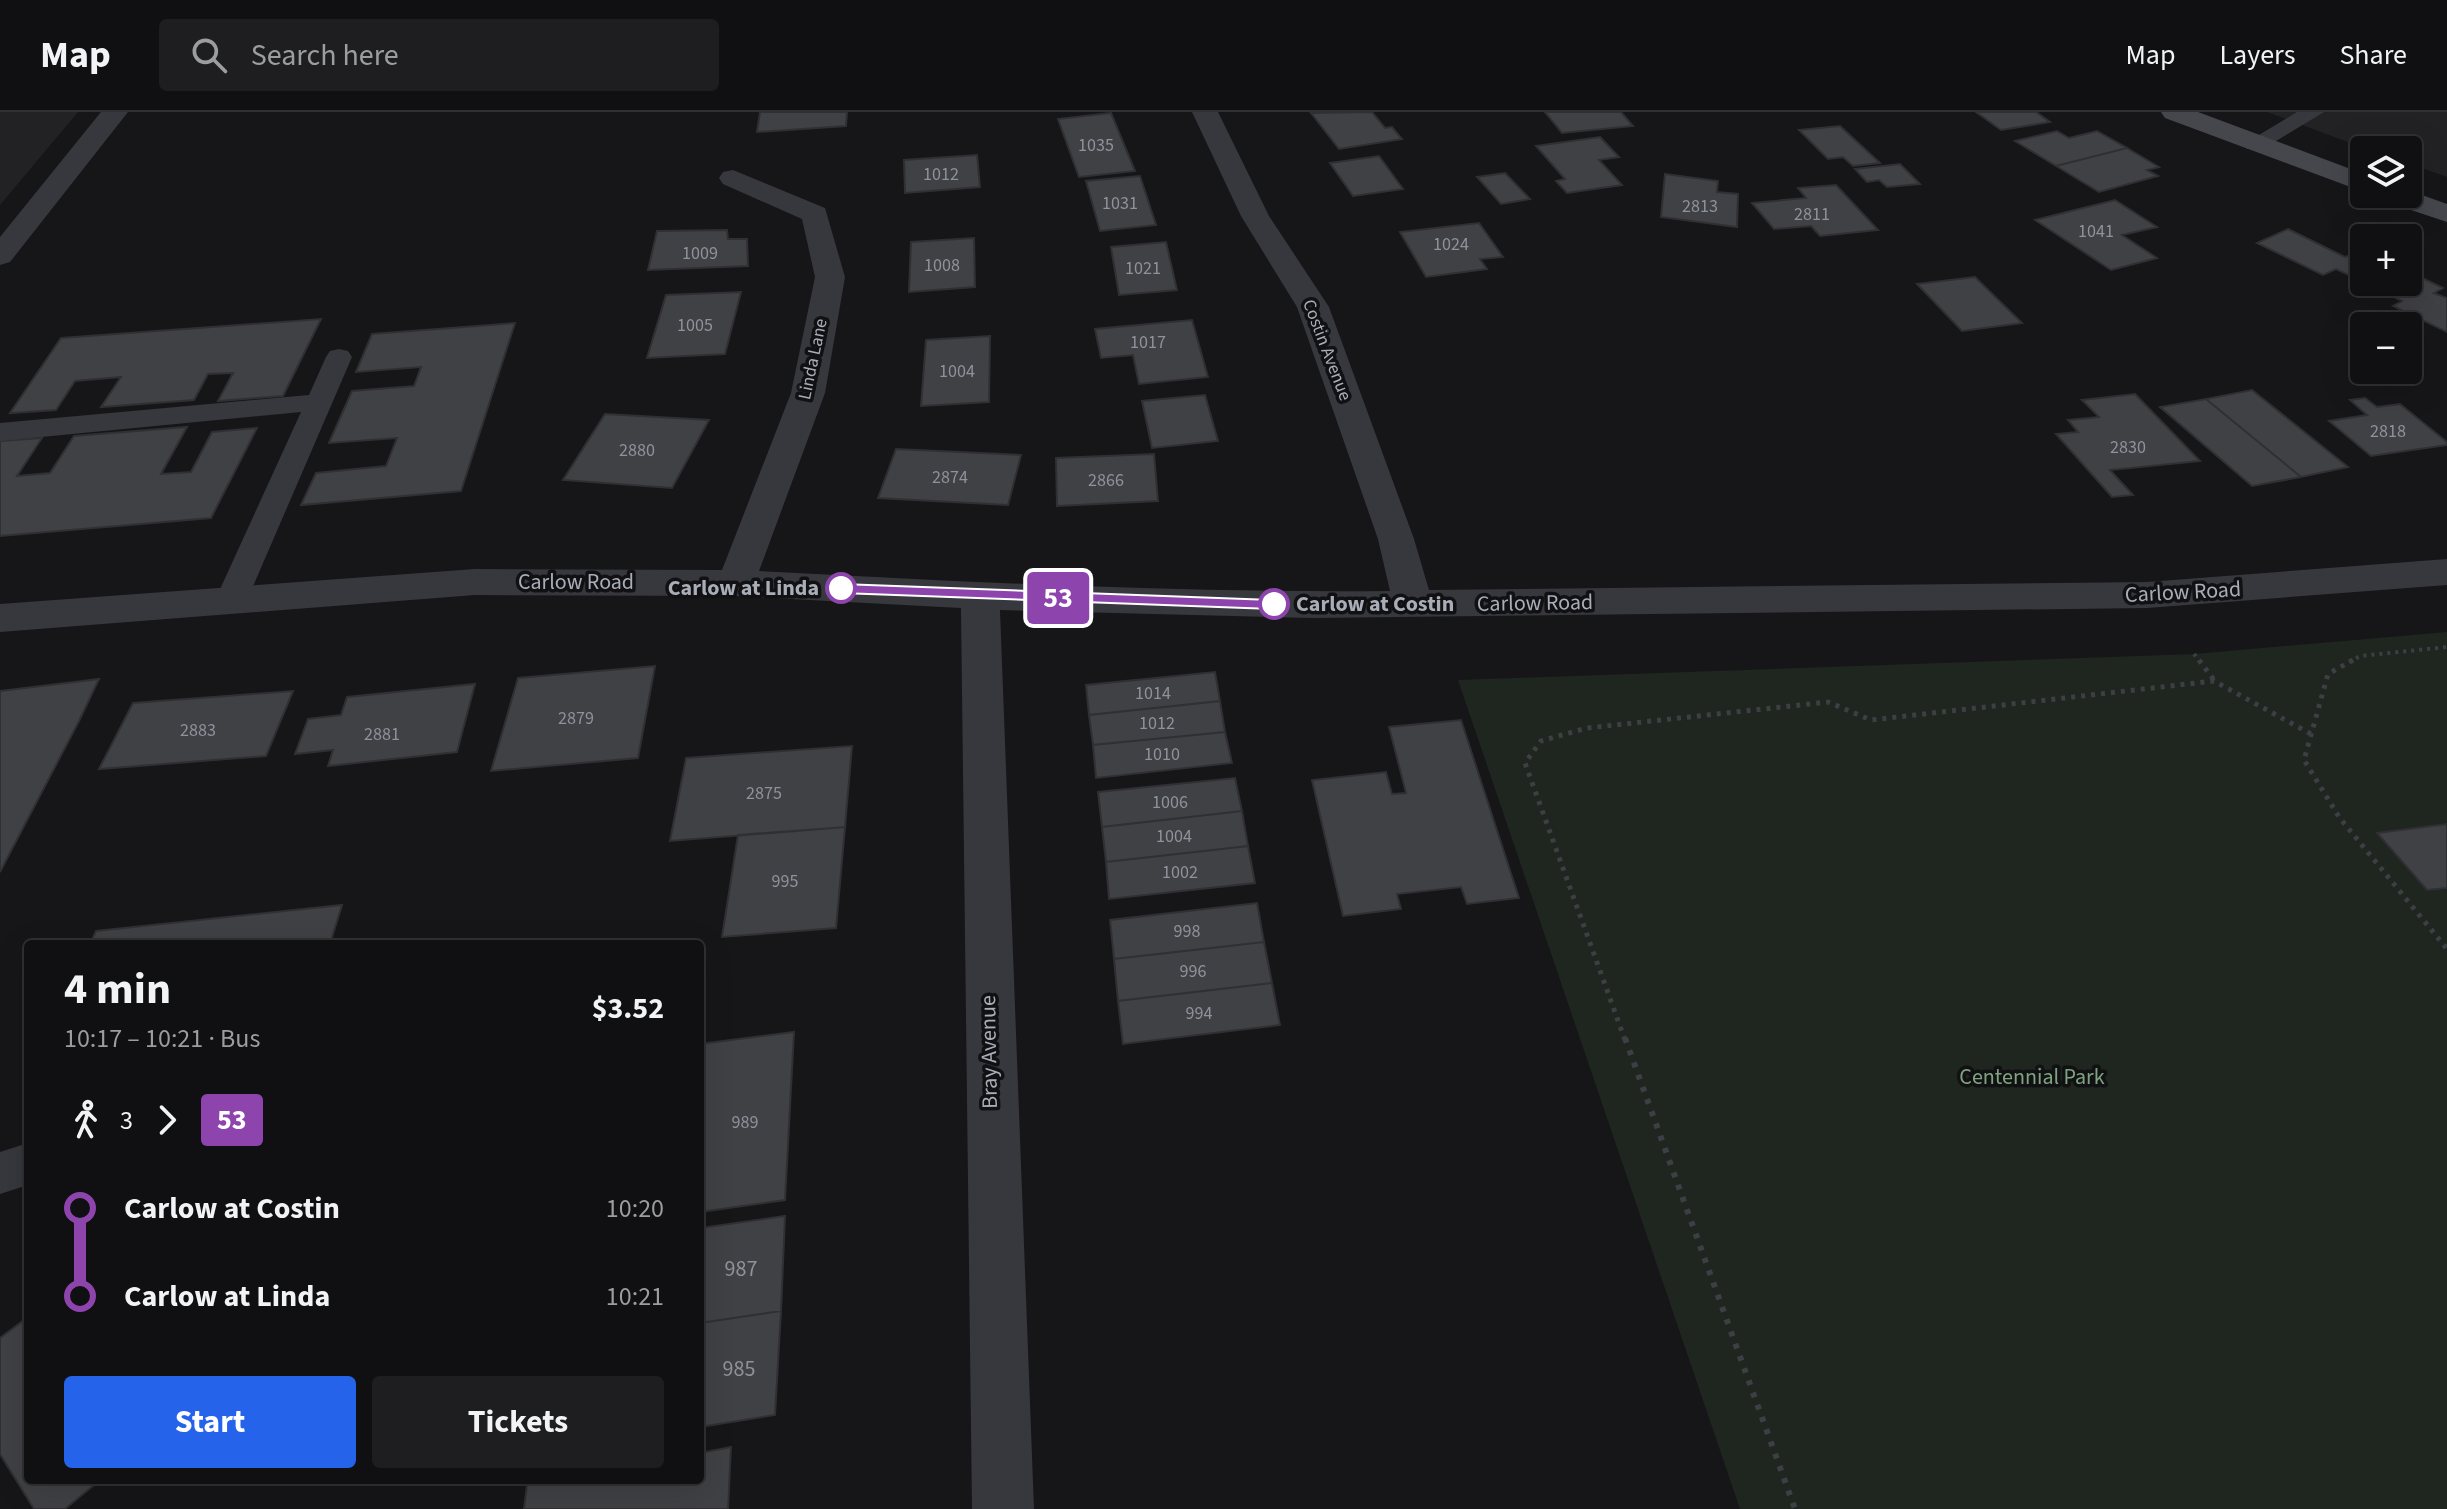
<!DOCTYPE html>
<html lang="en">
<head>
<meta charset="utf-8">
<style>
  body { margin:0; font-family:"Source Sans 3",sans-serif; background:#1e1e20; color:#f1f3f6; height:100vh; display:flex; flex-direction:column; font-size:30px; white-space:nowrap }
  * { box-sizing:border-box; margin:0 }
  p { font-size:26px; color:#9c9d9f }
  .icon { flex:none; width:44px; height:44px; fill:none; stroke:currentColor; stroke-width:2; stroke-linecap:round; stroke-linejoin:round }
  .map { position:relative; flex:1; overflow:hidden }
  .drawer { position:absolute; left:24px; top:828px; width:680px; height:544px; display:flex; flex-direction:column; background:#101012; border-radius:8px; box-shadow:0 8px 32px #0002,0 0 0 2px #303032 }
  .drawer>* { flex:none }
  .badge { padding:0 16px; border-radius:6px; font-size:28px; line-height:52px }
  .tools { position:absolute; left:2350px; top:24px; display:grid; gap:16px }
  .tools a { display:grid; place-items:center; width:72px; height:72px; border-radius:8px; background:#101012; box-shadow:0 8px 32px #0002,0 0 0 2px #303032; font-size:40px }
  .map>.badge { position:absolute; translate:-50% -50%; box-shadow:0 0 0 4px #fff }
  .legs { display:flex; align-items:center; gap:12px; height:88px; padding:0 40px; font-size:26px }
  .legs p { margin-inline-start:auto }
  .overview { display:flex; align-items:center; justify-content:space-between; height:136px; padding:0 40px }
  h1 { font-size:44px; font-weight:700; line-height:60px }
  .button { display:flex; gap:16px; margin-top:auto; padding:16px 40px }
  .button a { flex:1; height:92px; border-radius:8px; background:#2563eb; color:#fff; font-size:32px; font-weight:700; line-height:92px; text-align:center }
  .button a+a { background:#1e1e20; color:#f1f3f6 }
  ul { padding:0 40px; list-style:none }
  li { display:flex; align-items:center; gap:28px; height:88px; font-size:30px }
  li i { display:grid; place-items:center; width:12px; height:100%; margin:0 10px; background:currentColor }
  li i::after { content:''; width:20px; height:20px; margin:-10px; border:6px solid; border-radius:50%; background:#101012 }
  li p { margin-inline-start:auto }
  li:first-child i { background:linear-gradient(#0000 50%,currentColor 0) }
  li:last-child i { background:linear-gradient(currentColor 50%,#0000 0) }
  header { display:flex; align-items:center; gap:48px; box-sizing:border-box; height:112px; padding:0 40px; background:#101012; border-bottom:2px solid #303032 }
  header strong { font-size:38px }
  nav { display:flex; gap:44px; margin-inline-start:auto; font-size:28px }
  .search { width:560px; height:72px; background:#1e1e20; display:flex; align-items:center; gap:20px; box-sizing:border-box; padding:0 28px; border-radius:8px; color:#9c9d9f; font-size:30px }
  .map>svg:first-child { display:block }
</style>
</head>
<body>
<header>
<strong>Map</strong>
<div class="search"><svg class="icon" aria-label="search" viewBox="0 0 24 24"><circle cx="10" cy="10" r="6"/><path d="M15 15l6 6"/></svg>Search here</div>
<nav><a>Map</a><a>Layers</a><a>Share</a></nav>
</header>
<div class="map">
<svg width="2447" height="1397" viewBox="0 0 2447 1397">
  <rect width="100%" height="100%" fill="#161618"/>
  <path fill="#222225" d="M0,0H78L0,93Z
    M2267,0H2447V65L2408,51V38H2369Z"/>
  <path fill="#1e261f" d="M2447,520V1397H1740L1458,568L2194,542Z"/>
  <path fill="#404145" stroke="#303034" stroke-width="2" d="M760,0H847L846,14L757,20Z
    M1372,0L1385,16L1392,15L1402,27L1339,37L1311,1Z
    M1545,0H1621L1633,14L1562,21Z
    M1976,0H2036L2050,10L2001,18Z
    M1111,1L1135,59L1079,65L1058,7Z
    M1840,14L1880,51L1853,54L1843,45L1828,47L1799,18Z
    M2057,19L2069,26L2097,19L2127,36L2056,54L2015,29Z
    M1600,25L1619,45L1599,48L1622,73L1567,81L1556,69L1565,67L1536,34Z
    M2127,36L2159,55L2147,58L2158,64L2099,80L2056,54Z
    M977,43L980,75L905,81L904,48Z
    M1379,44L1403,77L1353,84L1330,51Z
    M1900,52L1920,72L1887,75L1879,68L1867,70L1855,57Z
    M1505,61L1530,87L1501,92L1477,65Z
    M1665,62L1718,69L1717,80L1738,82L1737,115L1661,105Z
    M1140,64L1156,113L1100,119L1086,69Z
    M1836,73L1878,118L1820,124L1811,114L1774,117L1752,91L1806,86L1798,76Z
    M2115,88L2157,115L2122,123L2157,146L2111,158L2035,108Z
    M1479,111L1503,145L1480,147L1487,157L1426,165L1400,120Z
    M2288,117L2345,145L2364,139V170L2336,157L2323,163L2257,131Z
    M727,118L728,127H747L748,154L648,158L657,119Z
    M974,126L975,175L909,180L911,130Z
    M1166,130L1177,178L1119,183L1111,135Z
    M2408,159L2443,176L2434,181L2447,186V220L2393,194L2402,189L2369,172L2408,170Z
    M1975,165L2022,211L1962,219L1917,172Z
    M741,180L725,242L647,246L666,183Z
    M321,207L283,284L218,289L233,261L208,262L194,288L101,295L121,265L75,269L56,298L10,301L61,226Z
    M1192,208L1208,265L1139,272L1133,243L1101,246L1095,217Z
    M515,211L461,379L301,393L316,361L386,354L397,326L329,331L352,279L414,274L421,255L356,260L372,222Z
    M990,224L989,290L921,294L926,228Z
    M2252,278L2348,355L2301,365L2206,287Z
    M2135,282L2200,349L2110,358L2133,383L2112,385L2056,322L2078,320L2068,308L2099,305L2082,288Z
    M1205,283L1218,329L1152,336L1142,289Z
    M2365,286L2377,295L2400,292L2447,330V333L2371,344L2329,309L2367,303L2350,288Z
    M2206,287L2301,365L2252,374L2160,295Z
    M605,302L709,308L672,376L563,368Z
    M187,315L161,362L191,360L212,320L257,316L211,406L0,424V329L42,326L17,364L50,361L74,324Z
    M896,337L1021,343L1008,393L878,386Z
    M1154,342L1158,389L1057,394L1056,346Z
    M655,554L638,646L491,659L518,566Z
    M1215,560L1220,589L1089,603L1086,573Z
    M99,567L79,609L0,760V579Z
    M475,572L457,640L328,654L333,638L295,642L308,607L341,603L347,585Z
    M293,579L266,644L99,657L133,591Z
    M1220,589L1225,620L1093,633L1089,603Z
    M1461,608L1519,786L1467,792L1461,775L1397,782L1401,797L1343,804L1312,668L1386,660L1392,682L1406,681L1389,615Z
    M1225,620L1232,651L1096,666L1093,633Z
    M852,634L845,715L670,729L686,646Z
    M1235,666L1242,699L1102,715L1098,680Z
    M1242,699L1248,734L1106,750L1102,715Z
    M2447,712V776L2427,778L2377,721Z
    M845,715L836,816L722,825L738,723Z
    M1248,734L1255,771L1109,787L1106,750Z
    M1257,791L1264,830L1114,847L1110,808Z
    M342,793L330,832H90L96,819Z
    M1264,830L1272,871L1118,889L1114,847Z
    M1272,871L1280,913L1123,932L1118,889Z
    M794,920L785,1088L700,1100V932Z
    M785,1104L781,1199L700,1211V1116Z
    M781,1199L775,1303L700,1315V1211Z
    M28,1205V1368H100L65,1397H34L0,1342V1226Z
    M731,1335L728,1397H524L527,1373L552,1368H700V1341Z"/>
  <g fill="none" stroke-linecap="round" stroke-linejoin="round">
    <path stroke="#3d3f44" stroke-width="4" stroke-dasharray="3 5" stroke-linecap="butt" d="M2194,542L2200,550
      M2349,550L2360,544L2447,535"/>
    <path stroke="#3d3f44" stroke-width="5" stroke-dasharray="4 6" stroke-linecap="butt" d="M2199,548L2214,568
      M2353,548L2328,562L2304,648L2339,705L2447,837
      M1625,928L1525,651L1541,629L1587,616L1828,590L1871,608L2214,569L2311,622"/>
    <path stroke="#3d3f44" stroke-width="6" stroke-dasharray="5 8" stroke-linecap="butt" d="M1625,926L1795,1397"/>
    <path fill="#37383d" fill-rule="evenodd" d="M2297,0H2324L2263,37H2247L2244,32Z
      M339,237L348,239L352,245L248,486L243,494L232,497L221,494L216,486L301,300L0,329V311L309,283L326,245L330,239Z
      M28,1031V1073L0,1082V1040Z"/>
    <path fill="#37383d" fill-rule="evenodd" d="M1192,0H1218L1269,104L1329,195L1414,427L1429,478L2147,470L2447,447V473L2147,496L1313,506L1000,498L1034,1397H972L961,496L736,484L475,483L0,520V492L475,457L722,458L791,281L815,165L802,107L723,72L719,66L723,60L733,58L825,96L845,165L825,281L759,459C969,470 1180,481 1390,479L1378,427L1297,195L1241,104Z"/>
    <path fill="#37383d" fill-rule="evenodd" d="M101,0H128L10,150L0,153V125Z"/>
    <path fill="#45474d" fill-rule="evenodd" d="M2161,0H2198L2364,62V80L2165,6Z
      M2408,78L2447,92V110L2381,88L2377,82H2408Z"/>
  </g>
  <path fill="#8e44ad" stroke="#fff" stroke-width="2" d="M841,472L1274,488L1281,492L1274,497L841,481L834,476Z"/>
  <g fill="#fff" stroke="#8e44ad" stroke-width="4">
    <circle cx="841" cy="476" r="14"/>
    <circle cx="1274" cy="492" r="14"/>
  </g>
  <g text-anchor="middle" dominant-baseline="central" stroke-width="7" stroke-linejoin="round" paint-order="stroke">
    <g font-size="18" fill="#8e929b">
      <text x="1096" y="33">1035</text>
      <text x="941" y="62">1012</text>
      <text x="1120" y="91">1031</text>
      <text x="1700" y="94">2813</text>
      <text x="1812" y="102">2811</text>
      <text x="2096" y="119">1041</text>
      <text x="1451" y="132">1024</text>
      <text x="700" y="141">1009</text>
      <text x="942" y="153">1008</text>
      <text x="1143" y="156">1021</text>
      <text x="695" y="213">1005</text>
      <text x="1148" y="230">1017</text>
      <text x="957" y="259">1004</text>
      <text x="2388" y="319">2818</text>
      <text x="2128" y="335">2830</text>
      <text x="637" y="338">2880</text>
      <text x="950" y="365">2874</text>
      <text x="1106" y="368">2866</text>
      <text x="1153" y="581">1014</text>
      <text x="576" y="606">2879</text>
      <text x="1157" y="611">1012</text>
      <text x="198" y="618">2883</text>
      <text x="382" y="622">2881</text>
      <text x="1162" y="642">1010</text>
      <text x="764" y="681">2875</text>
      <text x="1170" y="690">1006</text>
      <text x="1174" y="724">1004</text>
      <text x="1180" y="760">1002</text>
      <text x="785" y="769">995</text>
      <text x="1187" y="819">998</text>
      <text x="1193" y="859">996</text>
      <text x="1199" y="901">994</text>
      <text x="745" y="1010">989</text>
    </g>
    <g font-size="18" fill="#a8adb8" stroke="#111113">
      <text transform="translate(1327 238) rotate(69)">Costin Avenue</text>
      <text transform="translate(813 247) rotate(-78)">Linda Lane</text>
    </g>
    <g font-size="22" fill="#a8adb8" stroke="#111113">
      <text x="576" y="470">Carlow Road</text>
      <text transform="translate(2183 480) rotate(-3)">Carlow Road</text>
      <text transform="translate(1535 491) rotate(-1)">Carlow Road</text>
      <text transform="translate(989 940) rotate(-91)">Bray Avenue</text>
    </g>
    <g font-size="22" font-weight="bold" fill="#a8adb8" stroke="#111113" text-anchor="end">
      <text x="819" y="476">Carlow at Linda</text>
      <text x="1296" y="492" text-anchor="start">Carlow at Costin</text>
    </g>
    <g font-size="22" fill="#7fa381" stroke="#111113">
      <text x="2032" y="965">Centennial Park</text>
    </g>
    <g font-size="22" fill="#8e929b">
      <text x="741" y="1157">987</text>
      <text x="739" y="1257">985</text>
    </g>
  </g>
</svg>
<div class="tools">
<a><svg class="icon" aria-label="layers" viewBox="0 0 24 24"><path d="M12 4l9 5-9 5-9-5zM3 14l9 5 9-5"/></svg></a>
<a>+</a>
<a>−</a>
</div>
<b class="badge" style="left:1058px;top:486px;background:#8e44ad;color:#fff">53</b>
<section class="drawer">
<div class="overview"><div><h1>4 min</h1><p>10:17 – 10:21 · Bus</p></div><b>$3.52</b></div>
<div class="legs"><svg class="icon" aria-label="walk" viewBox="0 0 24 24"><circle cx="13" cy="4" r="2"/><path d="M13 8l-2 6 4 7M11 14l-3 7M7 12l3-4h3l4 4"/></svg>3<svg class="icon" aria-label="forward" viewBox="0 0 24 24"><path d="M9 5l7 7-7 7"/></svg><b class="badge" style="background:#8e44ad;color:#fff">53</b></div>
<ul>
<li><i style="color:#8e44ad"></i><b>Carlow at Costin</b><p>10:20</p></li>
<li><i style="color:#8e44ad"></i><b>Carlow at Linda</b><p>10:21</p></li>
</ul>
<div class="button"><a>Start</a><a>Tickets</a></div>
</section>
</div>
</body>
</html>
